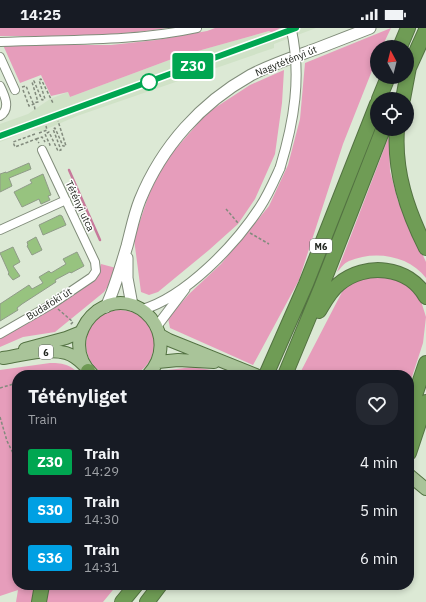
<!DOCTYPE html>
<html lang="en">
<head>
<meta charset="utf-8">
<style>
  body { margin:0; font-family:"IBM Plex Sans",sans-serif; background:#242831; color:#f1f3f6; height:100vh; display:flex; flex-direction:column; font-size:15px; white-space:nowrap }
  * { box-sizing:border-box; margin:0 }
  p { font-size:13px; color:#9ea1a6 }
  .icon { flex:none; width:22px; height:22px; fill:none; stroke:currentColor; stroke-width:2; stroke-linecap:round; stroke-linejoin:round }
  .map { position:relative; flex:1; overflow:hidden }
  .panel { position:absolute; left:12px; top:342px; width:402px; height:220px; display:flex; flex-direction:column; background:#171b24; border-radius:16px; box-shadow:0 2px 6px #0003 }
  .panel>* { flex:none }
  .badge { padding:0 8px; border-radius:3px; font-size:14px; line-height:26px }
  .needle { width:26px; rotate:353deg }
  .tools { position:absolute; left:370px; top:12px; display:grid; gap:8px }
  .tools a { display:grid; place-items:center; width:44px; height:44px; border-radius:50%; background:#171b24; box-shadow:0 2px 6px #0003; font-size:20px }
  .map>.badge { position:absolute; translate:-50% -50%; box-shadow:0 0 0 2px #fff }
  .round { display:grid; place-items:center; flex:none; width:42px; height:42px; border-radius:16px; background:#242831 }
  .head { display:flex; align-items:center; justify-content:space-between; height:68px; padding:0 16px }
  h1 { font-size:19px; font-weight:800; line-height:30px }
  ul { padding:0; list-style:none }
  li { display:flex; align-items:center; gap:12px; height:48px; padding:0 16px }
  li div { flex:1 }
  li b { display:block; font-size:15px }
  li em { font-style:normal }
  li .badge { min-width:44px; font-weight:700; text-align:center }
  .status { display:flex; justify-content:space-between; align-items:center; height:28px; padding:0 20px; background:#171b24; direction:ltr }
  .status svg { height:11px; fill:currentColor }
  .map>svg:first-child { display:block }
</style>
</head>
<body>
<div class="status"><b>14:25</b><svg viewBox="0 0 49 12"><path d="M0 12V9h3v3zM5 12V6h3v6zM10 12V3h3v9zM15 12V0h3v12zM26 1h20v11H26zM47 4h2v5h-2z"/></svg></div>
<div class="map">
<svg width="426" height="574" viewBox="0 0 426 574">
  <rect width="100%" height="100%" fill="#dce9d5"/>
  <path fill="#d0e2c7" d="M280,0H316L274,16V20L271,21L77,88L42,103L30,102L0,114V96L28,86L50,71L68,64L70,69L180,28L269,3L272,5Z"/>
  <path fill="#e69dbb" d="M0,0H167C112,9 56,8 0,8Z
    M215,0H280L272,5L269,3L180,28L70,69L68,64L51,68L41,47L20,55L3,17H111L156,12L207,3Z
    M391,0L382,19H377V30L343,116L299,252L253,337L170,300L168,290L189,266L221,236L269,178L288,137L300,91L305,35Z
    M284,42L282,75L275,126L255,171L238,196L209,222L158,264L149,267L141,264L134,211L149,166L165,133L207,85L250,57Z
    M389,108L390,143L398,173L426,234V250C409,227 374,222 349,233C344,235 341,240 337,244Z
    M101,236L116,240L112,252L104,264L55,304L23,309L0,319V310L97,249Z
    M361,249H392L409,258L421,273L426,289L423,315L409,358V347H299L343,262Z
    M86 316a34 34 0 1 1 68 0a34 34 0 1 1-68 0Z
    M50,335C65,335 70,337 81,347H17V557H39L36,574H16L18,562L0,568V342Z
    M193,339L217,343L229,347H162L168,342Z
    M47,557H117L103,574H44Z"/>
  <g fill="none" stroke-linecap="round" stroke-linejoin="round">
    <path stroke="#c77a9b" stroke-width="2.5" d="M69,142L100,212"/>
  </g>
  <path fill="#97c37f" stroke="#8f9b88" d="M29,135L31,141L9,150L12,158L0,164V146L6,144V145Z
    M43,146L51,167L48,168L50,172L41,176L39,171L22,179L14,164L32,155L30,152Z
    M60,187L62,188L66,197L43,207L39,197Z
    M36,209L42,222L32,227L27,218L28,217L27,214Z
    M13,219L20,234L13,238L20,248L13,252L8,246L9,245L0,225Z
    M77,224L84,238L71,245L70,244L55,252L56,254L22,276L17,280L18,282L0,293V276L29,257L32,261L43,255L39,249L49,243L51,245L66,236L63,231Z"/>
  <g fill="none" stroke-linecap="round" stroke-linejoin="round">
    <defs>
      <path id="minor" d="M0,14C66,11 132,14 197,0
        M0,29L15,62
        M0,58C5,68 11,81 0,88
        M0,202L66,172
        M0,306L52,276L92,249L96,243L95,234L42,122"/>
      <path id="tertiary" d="M141,282C186,269 235,217 260,179C268,167 274,153 280,140
        M157,298L185,261"/>
      <path id="secondary" d="M127,230V250L132,277
        M106,279C115,260 121,238 127,218C131,203 134,187 140,172C162,118 201,75 251,47C272,36 294,29 316,21C334,14 352,7 370,0"/>
      <path id="primary" d="M160,307L169,312L256,347
        M25,321L66,310L81,304
        M3,330C21,327 48,320 66,325C73,327 79,332 84,337
        M158,334L178,332L214,334
        M93,347C82,337 77,323 80,308C83,298 89,289 97,283C138,254 183,310 148,347
        M409,447L426,461"/>
      <path id="motorway" d="M400,19L408,0
        M407,44L426,2
        M379,71L388,49
        M403,71L409,39
        M397,101C394,144 407,182 426,220
        M319,283C325,273 330,263 339,256C365,234 409,238 426,269
        M88,343L89,347
        M266,347L306,256L377,76
        M285,347L321,260L383,101
        M409,385L426,335
        M409,425L426,374
        M39,574L42,557
        M122,574L136,557
        M147,574L160,557"/>
    </defs>
    <use href="#minor" stroke="#808c7a" stroke-width="10"/>
    <use href="#tertiary" stroke="#808c7a" stroke-width="11"/>
    <use href="#secondary" stroke="#808c7a" stroke-width="13"/>
    <use href="#primary" stroke="#537242" stroke-width="14"/>
    <use href="#motorway" stroke="#537242" stroke-width="16"/>
    <path stroke="#828b7d" stroke-width="1.5" stroke-dasharray="3 2" stroke-linecap="butt" d="M22,59L26,58L33,75L38,74L32,54L34,53L42,72L45,71L39,52L41,51L53,75
      M23,62L29,78L34,76L35,82
      M39,105L47,102L46,98
      M35,106L13,114L15,119L36,111L39,115
      M36,111L42,109L45,114
      M49,117H50L45,106L49,104L58,123L61,122L53,101L55,100L63,118H66L58,93
      M226,181L238,195
      M250,205L269,216
      M58,281L73,294L70,297
      M0,360L17,355
      M0,389L7,413L17,433"/>
    <use href="#minor" stroke="#fff" stroke-width="8"/>
    <use href="#tertiary" stroke="#fff" stroke-width="9"/>
    <use href="#secondary" stroke="#fff" stroke-width="11"/>
    <use href="#primary" stroke="#a9c499" stroke-width="12"/>
    <use href="#motorway" stroke="#6f9c55" stroke-width="14"/>
    <defs>
      <path id="rail" d="M0,108L296,0"/>
    </defs>
    <use href="#rail" stroke="#6f776b" stroke-width="4"/>
    <use href="#rail" stroke="#fff" stroke-width="2.5" stroke-dasharray="8" stroke-linecap="butt"/>
    <defs>
      <path id="tertiary-bridge" d="M280,140C294,94 302,48 291,0"/>
    </defs>
    <use href="#tertiary-bridge" stroke="#808c7a" stroke-width="11" stroke-linecap="butt"/>
    <use href="#tertiary-bridge" stroke="#fff" stroke-width="9"/>
  </g>
  <g fill="none" stroke-linecap="round" stroke-linejoin="round">
    <defs>
      <path id="line" d="M0,108L296,0"/>
    </defs>
    <use href="#line" stroke="#fff" stroke-width="9"/>
    <use href="#line" stroke="#00a651" stroke-width="6"/>
  </g>
  <circle fill="#fff" stroke="#00a651" stroke-width="2" cx="149" cy="54" r="8"/>
  <g text-anchor="middle" dominant-baseline="central" stroke-width="3" stroke-linejoin="round" paint-order="stroke">
    <g fill="#fff" stroke="#636662" stroke-width="1">
      <rect x="310" y="211" width="22" height="14" rx="3"/>
      <rect x="39" y="317" width="14" height="14" rx="3"/>
    </g>
    <g font-size="9" font-weight="bold" fill="#20251e">
      <text x="321" y="218">M6</text>
      <text x="46" y="324">6</text>
    </g>
    <g font-size="10" fill="#20251e" stroke="#fff">
      <text transform="translate(286 33) rotate(-22)">Nagytétényi út</text>
      <text transform="translate(80 178) rotate(65)">Tétényi utca</text>
      <text transform="translate(49 276) rotate(-32)">Budafoki út</text>
    </g>
  </g>
</svg>
<div class="tools">
<a><svg class="needle" viewBox="-14 -14 28 28"><path d="M0-13l5 13h-10z" fill="#e53935"/><path d="M0 13l5-13h-10z" fill="#9ea1a6"/></svg></a>
<a><svg class="icon" aria-label="locate" viewBox="0 0 24 24"><circle cx="12" cy="12" r="6"/><path d="M12 2v4M12 18v4M2 12h4M18 12h4"/></svg></a>
</div>
<b class="badge" style="left:193px;top:38px;background:#00a651;color:#fff">Z30</b>
<section class="panel">
<div class="head"><div><h1>Tétényliget</h1><p>Train</p></div><a class="round"><svg class="icon" aria-label="heart" viewBox="0 0 24 24"><path d="M12 20l-8-8c-3-5 5-10 8-4 3-6 11-1 8 4z"/></svg></a></div>
<ul>
<li><span class="badge" style="background:#00a651;color:#fff">Z30</span><div><b>Train</b><p>14:29</p></div><em>4 min</em></li>
<li><span class="badge" style="background:#00a0e3;color:#fff">S30</span><div><b>Train</b><p>14:30</p></div><em>5 min</em></li>
<li><span class="badge" style="background:#00a0e3;color:#fff">S36</span><div><b>Train</b><p>14:31</p></div><em>6 min</em></li>
</ul>
</section>
</div>
</body>
</html>
